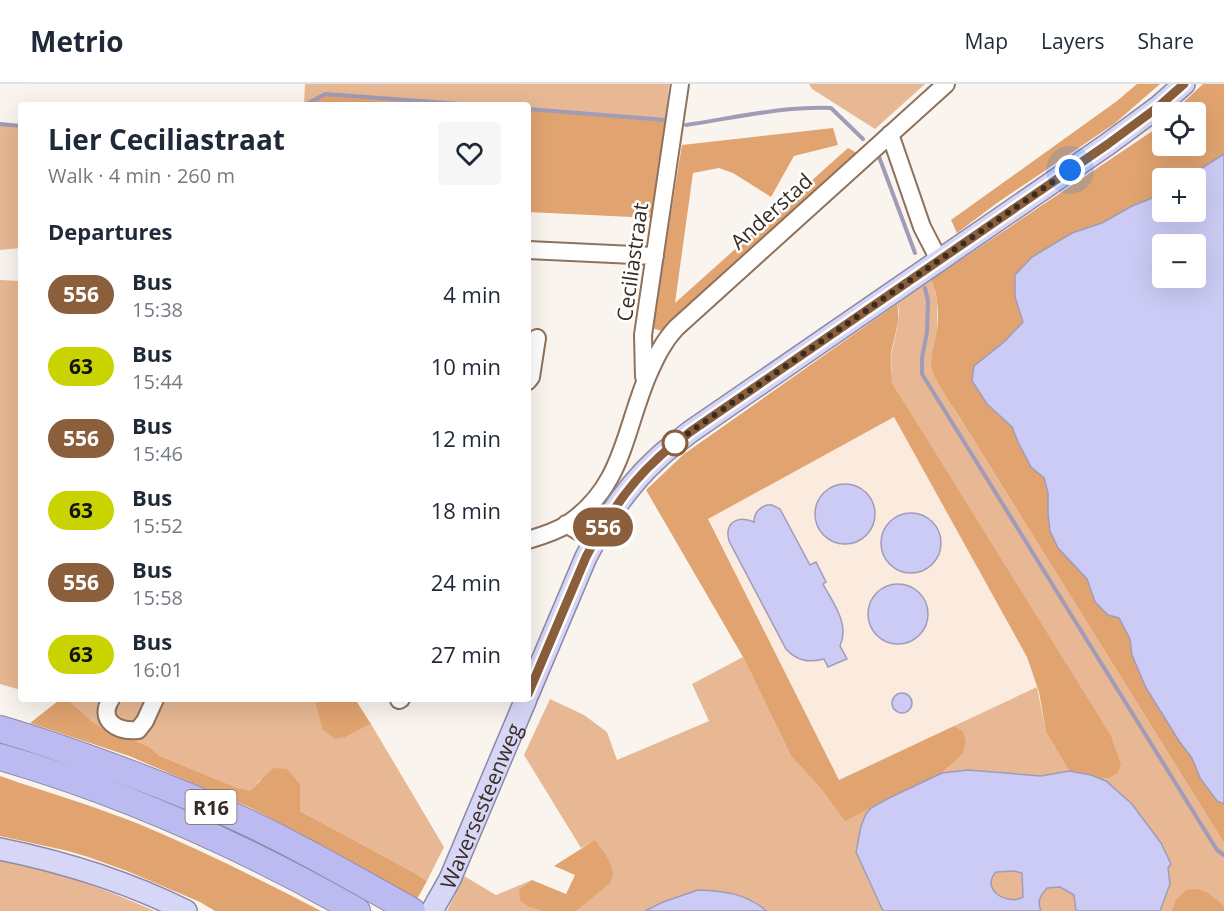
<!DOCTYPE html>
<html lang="en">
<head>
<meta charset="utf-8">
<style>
  body { margin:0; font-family:"Open Sans",sans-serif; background:#f6f6f7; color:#1f2937; height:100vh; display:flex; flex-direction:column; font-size:22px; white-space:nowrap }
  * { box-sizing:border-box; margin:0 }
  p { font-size:20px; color:#747a83 }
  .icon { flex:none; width:33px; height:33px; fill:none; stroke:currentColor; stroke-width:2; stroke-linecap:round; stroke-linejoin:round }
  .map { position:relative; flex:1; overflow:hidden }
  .panel { position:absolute; left:18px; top:18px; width:513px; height:600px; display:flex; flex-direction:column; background:#fff; border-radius:6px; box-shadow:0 6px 24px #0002 }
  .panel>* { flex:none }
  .badge { padding:0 12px; border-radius:20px; font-size:21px; line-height:39px }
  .controls { position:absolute; left:1152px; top:18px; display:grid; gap:12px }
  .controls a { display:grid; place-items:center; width:54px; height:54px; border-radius:6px; background:#fff; box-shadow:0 6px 24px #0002; font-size:30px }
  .you { position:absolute; width:30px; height:30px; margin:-15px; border:4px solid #fff; border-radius:50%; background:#1a73e8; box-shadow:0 0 0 9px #1a73e833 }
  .map>.badge { position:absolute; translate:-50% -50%; box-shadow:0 0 0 3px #fff }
  h2 { padding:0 30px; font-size:22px; line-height:54px }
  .round { display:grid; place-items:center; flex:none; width:63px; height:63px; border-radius:6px; background:#f6f6f7 }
  .summary { display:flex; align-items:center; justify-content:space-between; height:102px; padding:0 30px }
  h1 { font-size:28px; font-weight:700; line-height:45px }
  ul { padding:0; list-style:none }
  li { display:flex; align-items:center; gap:18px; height:72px; padding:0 30px }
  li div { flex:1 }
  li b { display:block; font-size:22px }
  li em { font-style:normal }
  li .badge { min-width:66px; font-weight:700; text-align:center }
  header { display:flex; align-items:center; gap:36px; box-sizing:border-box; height:84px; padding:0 30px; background:#fff; border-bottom:2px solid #e0e1e3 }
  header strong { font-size:28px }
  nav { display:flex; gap:33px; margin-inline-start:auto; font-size:21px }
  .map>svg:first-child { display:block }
</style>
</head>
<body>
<header>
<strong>Metrio</strong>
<nav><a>Map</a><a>Layers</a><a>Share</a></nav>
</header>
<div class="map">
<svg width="1224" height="827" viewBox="0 0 1224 827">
  <rect width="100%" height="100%" fill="#faf4ef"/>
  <path fill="#faebde" d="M894,333L1027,573L1037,603L839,696L708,434Z"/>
  <path fill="#e7b893" d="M305,0H669L666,36L528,25V21H475L326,10L304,21Z
    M809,0H925L875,45L812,5Z
    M0,40L21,42V164L0,166Z
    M0,196L21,197V606L0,600Z
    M931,196L934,202L937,217V250L931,275L955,326L1224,759V825V822L1175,817L1171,827H1160C1163,817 1165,808 1167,798C1168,791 1167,785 1171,779L1161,759L1132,720L1106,697L1102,695L1109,694L921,347L892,299L891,271L897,245L899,227L897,220Z
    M743,573L791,672L822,706L845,736L871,724L866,730L868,796L883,827H767L755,818H663L645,827H576L581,822L595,757L581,764L524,671L550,615L584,631L607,648L617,676L709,637L692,600Z
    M1037,603L1046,648L1069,687L1041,692L968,686L942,689L962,671V646L954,642Z
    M67,615H314L322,645L346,653L371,640L444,763L427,797L413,788L300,727L260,696L250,708L238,704L160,672L148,662L131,655L113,651L93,638Z
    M0,774C54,787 103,804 155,827H0Z
    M1014,787L1022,789L1023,813L1011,817C998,811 982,803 996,788Z
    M464,792L496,811L532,796L519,805L529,823L541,827H447Z
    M1060,803L1074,811L1076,827H1041C1037,817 1040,812 1047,804Z"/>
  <path fill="#e1a470" d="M1137,0H1160L1114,40L997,119L957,149L951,136L1117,17Z
    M1203,0H1224V70L1186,94H1162V110L1132,122L1102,139L1072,149L1015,213L1023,238L1004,258L987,320L1012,343L1018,358L1031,383L1044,394L1048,409V430L1050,447L1058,463L1087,495L1095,518L1108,531L1119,534L1130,555L1132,571L1146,604L1179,657L1192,674L1200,694L1217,717L1224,720V759L955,326C949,316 934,295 932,285C929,274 934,263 936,252C939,236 939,211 931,196L1154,46L1162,38V62H1196V28H1173Z
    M325,10L475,21H305Z
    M528,25L666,36L653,134L528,128Z
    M833,44L838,61L794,72L771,113L733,89L719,84L693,89L675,219L848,64L859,70L665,248L652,244L682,61Z
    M897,220C901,237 894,253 891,269C890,279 892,289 892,299L1111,652L1121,681L1117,689L1109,694L1102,695L1091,691L1069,687L1046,648L1039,608L1027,573L894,333L708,435L839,696L954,642L962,646L966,657L962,671L942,689L845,737L822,706L791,672L743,573L646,406L684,370Z
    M67,615L93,638L113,651L131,655L148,662L160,672L238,704L250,707L273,684L287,685L300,700V727L413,788L427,797L417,815L338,770L251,724L129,672L30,639L58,617H62Z
    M314,615H355L371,640L346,653L335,655L322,645Z
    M0,692C46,708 94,722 139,740C201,766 261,796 321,827H215L200,818L127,787L88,773L68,767L0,752Z
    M595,756L606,771L612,784L613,791L610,799L576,827H541L529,823L520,816L519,805L532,796L566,810L575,791L554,782Z
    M1198,805L1208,809L1224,822V827H1171L1175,817L1186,806Z"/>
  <path fill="#cccbf6" stroke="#a09bb6" stroke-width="1.5" fill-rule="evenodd" d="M1224,70V720L1217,717L1200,694L1192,674L1179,657L1146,604L1132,571L1130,555L1119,534L1108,531L1095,518L1087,495L1058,464L1050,447L1048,430V409L1044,394L1031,383L1018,358L1012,343L987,320L972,297L974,282L1004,258L1023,238L1015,213V191L1032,173L1072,149L1102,139L1132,122L1162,110V128H1196V94H1186ZM1196,160V194H1162V160Z
    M815 430a30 30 0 1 1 60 0a30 30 0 1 1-60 0Z
    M767,421H772L780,425L810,481L816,478L826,498L823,500C833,519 850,540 840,562L847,575L828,583L824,575C808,579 797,577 786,565L729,457C724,438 738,431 754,438C754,429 758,424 767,421Z
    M881 459a30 30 0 1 1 60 0a30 30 0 1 1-60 0Z
    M868 530a30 30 0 1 1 60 0a30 30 0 1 1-60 0Z
    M892 619a10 10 0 1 1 20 0a10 10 0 1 1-20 0Z
    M968,686L1041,692L1069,687L1091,691L1106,697L1132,720L1161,759L1171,780L1168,784L1170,800L1160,827H1076L1074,811L1060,803L1047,804C1040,812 1037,817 1041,827H883L856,768L861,742L866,730L871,724L889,714L942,689ZM1014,787L1022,789L1023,813C1007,822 980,805 996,788Z
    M698,806C726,807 744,809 767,827H645L663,818Z"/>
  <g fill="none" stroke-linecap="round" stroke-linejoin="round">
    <path stroke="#a09bb6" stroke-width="4" d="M305,21L325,10L475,21
      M528,25L666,36
      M0,40L21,42
      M686,41C734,34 783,22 831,24L863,55
      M878,70L915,169
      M925,204L928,217L927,248L922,274V290L1217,766L1224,771"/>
    <defs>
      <path id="minor" d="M890,50L922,143L939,176
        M528,166L655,172
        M644,293L643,251L680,0
        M528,297L531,293L537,254
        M566,440L595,457
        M528,456C541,452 555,448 566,441C623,404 624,347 648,291C656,273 663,258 676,244L946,0
        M111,615C97,637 118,648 138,646L145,637L155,615
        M399,616L401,615"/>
      <g id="major">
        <path d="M528,610L586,473C604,438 627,402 657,375C667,365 679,357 690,348L1108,60L1158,23L1184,0"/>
        <path d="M0,765C64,778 128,798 186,827"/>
        <path id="s1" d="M432,827L450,795L526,615"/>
      </g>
      <path id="highway" d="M0,645C34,655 66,666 99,678C152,697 205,718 255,742C309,768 360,798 412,827
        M0,673C125,709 244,763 357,827"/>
    </defs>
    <use href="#minor" stroke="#8f725b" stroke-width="20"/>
    <use href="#major" stroke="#8e88a9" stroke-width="24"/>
    <use href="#highway" stroke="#8e88a9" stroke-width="28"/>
    <use href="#minor" stroke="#fff" stroke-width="16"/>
    <use href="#major" stroke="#d6d6f7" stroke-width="21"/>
    <use href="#highway" stroke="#bbbaf1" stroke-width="26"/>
  </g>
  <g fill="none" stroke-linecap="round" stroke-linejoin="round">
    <defs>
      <path id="line" d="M528,610L586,473C604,438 627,402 657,375C667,365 679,357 690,348L1108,60L1158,23L1184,0"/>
    </defs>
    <use href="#line" stroke="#fff" stroke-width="14"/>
    <use href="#line" stroke="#8b5e3c" stroke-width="9"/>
    <path stroke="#392c22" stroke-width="6" stroke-dasharray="0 10.8" d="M675,359L673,361L690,348L1070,86"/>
  </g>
  <circle fill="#fff" stroke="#8b5e3c" stroke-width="3" cx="675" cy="359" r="12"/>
  <g text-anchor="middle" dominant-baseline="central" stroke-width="5" stroke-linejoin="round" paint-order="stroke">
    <rect fill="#fff" stroke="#746b64" stroke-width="1.5" x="185.5" y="706" width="51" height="34" rx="4.5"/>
    <g font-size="20" font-weight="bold" fill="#392c22">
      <text x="211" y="723">R16</text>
    </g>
    <g font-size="21" fill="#392c22" stroke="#fff">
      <text transform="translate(771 127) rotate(-42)">Anderstad</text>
      <text transform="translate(632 178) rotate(-82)">Ceciliastraat</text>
      <text stroke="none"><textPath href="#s1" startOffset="116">Waversesteenweg</textPath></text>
    </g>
  </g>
</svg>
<div class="controls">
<a><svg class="icon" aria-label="locate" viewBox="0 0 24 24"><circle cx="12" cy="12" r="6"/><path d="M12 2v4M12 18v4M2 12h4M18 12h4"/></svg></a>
<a>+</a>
<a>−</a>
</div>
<div class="you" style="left:1070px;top:86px"></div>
<b class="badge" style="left:603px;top:443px;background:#8b5e3c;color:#fff">556</b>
<section class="panel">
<div class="summary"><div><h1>Lier Ceciliastraat</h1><p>Walk · 4 min · 260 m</p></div><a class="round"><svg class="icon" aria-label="heart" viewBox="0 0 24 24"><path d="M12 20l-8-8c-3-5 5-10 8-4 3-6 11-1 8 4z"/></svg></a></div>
<h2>Departures</h2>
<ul>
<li><span class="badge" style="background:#8b5e3c;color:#fff">556</span><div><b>Bus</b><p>15:38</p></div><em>4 min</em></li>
<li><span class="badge" style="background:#c8d300;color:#111">63</span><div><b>Bus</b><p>15:44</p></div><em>10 min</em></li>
<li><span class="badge" style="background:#8b5e3c;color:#fff">556</span><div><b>Bus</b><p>15:46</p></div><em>12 min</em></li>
<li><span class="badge" style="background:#c8d300;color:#111">63</span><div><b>Bus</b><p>15:52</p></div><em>18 min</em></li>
<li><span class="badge" style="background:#8b5e3c;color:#fff">556</span><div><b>Bus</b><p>15:58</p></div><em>24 min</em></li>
<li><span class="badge" style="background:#c8d300;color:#111">63</span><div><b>Bus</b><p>16:01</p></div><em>27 min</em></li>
</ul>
</section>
</div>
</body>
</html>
